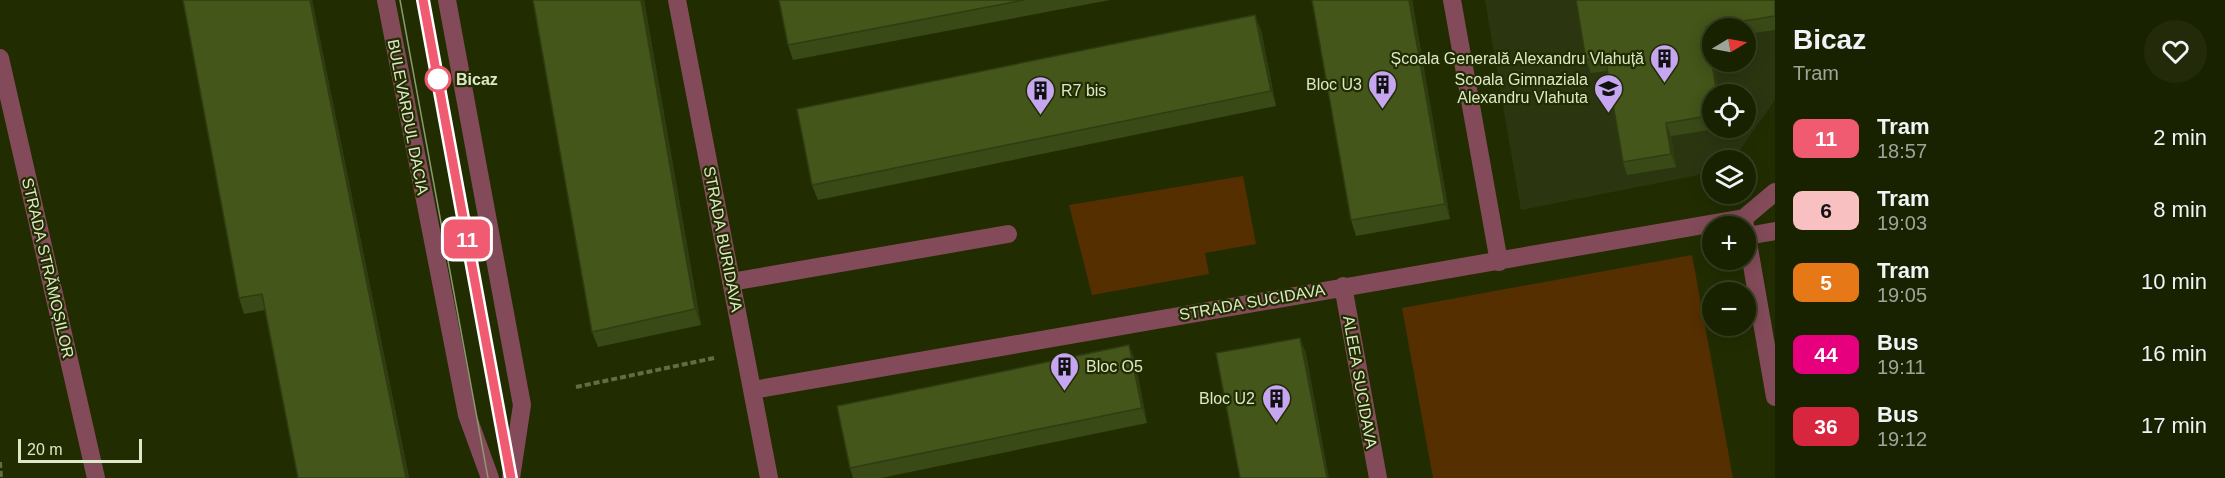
<!DOCTYPE html>
<html lang="en">
<head>
<meta charset="utf-8">
<style>
  body { margin:0; font-family:Arial,sans-serif; background:#222a0a; color:#f1f3f6; height:100vh; display:flex; flex-direction:column; font-size:22px; white-space:nowrap }
  * { box-sizing:border-box; margin:0 }
  p { font-size:20px; color:#9fa499 }
  .icon { flex:none; width:33px; height:33px; fill:none; stroke:currentColor; stroke-width:2; stroke-linecap:round; stroke-linejoin:round }
  .map { position:relative; flex:1; overflow:hidden }
  .sheet { display:flex; flex-direction:column; background:#192200; width:450px }
  .sheet>* { flex:none }
  .badge { padding:0 12px; border-radius:9px; font-size:21px; line-height:39px }
  .needle { width:39px; rotate:80deg }
  .tools { position:absolute; left:1702px; top:18px; display:grid; gap:12px }
  .tools a { display:grid; place-items:center; width:54px; height:54px; border-radius:50%; background:#192200; box-shadow:0 3px 15px #0003,0 0 0 2px #373f22; font-size:30px }
  .scale { position:absolute; left:18px; bottom:15px; width:124px; box-sizing:border-box; padding-left:6px; border:3px solid #dde8c9; border-top:0; font-size:16px; line-height:21px; white-space:nowrap; color:#dde8c9; -webkit-text-stroke:4px #212d00; paint-order:stroke }
  .map>.badge { position:absolute; translate:-50% -50%; box-shadow:0 0 0 3px #fff }
  .round { display:grid; place-items:center; flex:none; width:63px; height:63px; border-radius:32px; background:#222a0a }
  .overview { display:flex; align-items:center; justify-content:space-between; height:102px; padding:0 18px }
  h1 { font-size:28px; font-weight:700; line-height:45px }
  ul { padding:0; list-style:none }
  li { display:flex; align-items:center; gap:18px; height:72px; padding:0 18px }
  li div { flex:1 }
  li b { display:block; font-size:22px }
  li em { font-style:normal }
  li .badge { min-width:66px; font-weight:700; text-align:center }
  main { display:flex; flex:1; min-height:0 }
  .map>svg:first-child { display:block }
</style>
</head>
<body>
<main>
<div class="map">
<svg width="1775" height="478" viewBox="0 0 1775 478">
  <rect width="100%" height="100%" fill="#212d00"/>
  <path fill="#2b3611" fill-rule="evenodd" d="M1485,0H1775V100L1733,160H1713V172L1521,210ZM1713,28H1746V62H1713ZM1713,94H1746V128H1713Z"/>
  <path fill="#552f00" d="M1243,176L1256,244L1205,253L1209,274L1092,295L1069,205Z
    M1692,255L1733,478H1433L1402,308Z"/>
  <g fill="none" stroke-linecap="round" stroke-linejoin="round">
    <path stroke="#616d44" stroke-width="4" stroke-dasharray="6 3" stroke-linecap="butt" d="M576,387L714,358
      M0,462L1,478"/>
    <path stroke="#834b59" stroke-width="18" d="M386,0L467,415L490,478
      M447,0L522,405L511,478
      M677,0L769,478
      M1452,0L1499,262
      M0,58L96,478
      M1744,218L1775,192
      M1746,231L1775,397
      M1747,236L1775,231
      M731,282L1008,234
      M1343,286L1378,478
      M753,390L1744,218L1745,226"/>
    <path stroke="#8c9873" stroke-width="1.5" d="M400,0L488,478
      M423,0L511,478"/>
  </g>
  <path fill="#3a4a16" d="M183,0H312L409,478H298L265,310L244,314L239,298Z
    M644,0L701,325L598,347L592,332Z
    M779,0H1110L793,60L788,45Z
    M1412,0L1450,219L1356,236L1351,220Z
    M1775,0V30L1746,34V28H1713V40H1711L1713,53V128H1723L1671,136L1676,167L1627,175L1623,162L1607,71L1591,73L1586,60Z
    M1261,30L1276,106L818,200L812,185Z
    M1135,360L1147,423L881,478H853L850,468Z"/>
  <path fill="#303c12" d="M310,0H312L409,478H406Z
    M641,0H644L701,325L695,309Z
    M1409,0H1412L1450,219L1445,204Z
    M1255,15L1261,30L1276,106L1271,91Z
    M1706,27L1711,40L1713,53V62H1714L1720,94H1717Z
    M1666,123L1671,136L1676,167L1671,154Z
    M1300,338L1306,353L1329,478H1327Z
    M1129,345L1135,360L1147,423L1142,408Z"/>
  <path fill="#445619" stroke="#303c12" stroke-width="1.5" d="M183,0H310L406,478H298L262,294L239,298Z
    M533,0H641L695,309L592,332Z
    M779,0H1024L788,45Z
    M1312,0H1409L1445,204L1351,220Z
    M1576,0H1775V16L1706,27L1717,94H1713V115L1666,123L1671,154L1623,162L1605,57L1586,60Z
    M1255,15L1271,91L812,185L797,109Z
    M1300,338L1327,478H1240L1216,353Z
    M1129,345L1142,408L850,468L837,406Z"/>
  <g fill="none" stroke-linecap="round" stroke-linejoin="round">
    <defs>
      <path id="line" d="M423,0L511,478"/>
    </defs>
    <use href="#line" stroke="#fff" stroke-width="14"/>
    <use href="#line" stroke="#f05b72" stroke-width="9"/>
  </g>
  <defs>
    <symbol id="building-pin" viewBox="-11 -11 22 30"><path d="M0 17L-7.5 6A9.5 9.5 0 1 1 7.5 6Z" fill="#c6a6f0" stroke="#212d00"/><path d="M-4-6H4V6H1V3H-1V6H-4ZM-2.5-4.3h1.7v1.8h-1.7ZM.8-4.3h1.7v1.8H.8ZM-2.5-1h1.7V.8h-1.7ZM.8-1h1.7V.8H.8Z" fill="#111"/></symbol>
    <symbol id="school-pin" viewBox="-11 -11 22 30"><path d="M0 17L-7.5 6A9.5 9.5 0 1 1 7.5 6Z" fill="#c6a6f0" stroke="#212d00"/><path d="M0-5L7-2L0 1L-7-2ZM-4 1L0 2.5L4 1V4Q0 6-4 4Z" fill="#111"/></symbol>
  </defs>
  <g fill-rule="evenodd">
    <use href="#building-pin" x="1648" y="42" width="33" height="45"/>
    <use href="#building-pin" x="1366" y="68" width="33" height="45"/>
    <use href="#school-pin" x="1592" y="72" width="33" height="45"/>
    <use href="#building-pin" x="1024" y="74" width="33" height="45"/>
    <use href="#building-pin" x="1048" y="350" width="33" height="45"/>
    <use href="#building-pin" x="1260" y="382" width="33" height="45"/>
  </g>
  <circle fill="#fff" stroke="#f05b72" stroke-width="3" cx="438" cy="79" r="12"/>
  <g text-anchor="middle" dominant-baseline="central" stroke-width="4.5" stroke-linejoin="round" paint-order="stroke">
    <g font-size="16" fill="#dde8c9" stroke="#212d00" text-anchor="end">
      <text x="1644" y="58">Școala Generală Alexandru Vlahuță</text>
      <text x="1588" y="79">Scoala Gimnaziala<tspan x="1588" dy="18">Alexandru Vlahuta</tspan></text>
      <text x="1362" y="84">Bloc U3</text>
      <text x="1061" y="90" text-anchor="start">R7 bis</text>
      <text x="1086" y="366" text-anchor="start">Bloc O5</text>
      <text x="1255" y="398">Bloc U2</text>
    </g>
    <g font-size="16" font-weight="bold" fill="#dde8c9" stroke="#212d00" text-anchor="start">
      <text x="456" y="79">Bicaz</text>
    </g>
    <g font-size="16" fill="#dde8c9" stroke="#212d00">
      <text transform="translate(408 117) rotate(79)">BULEVARDUL DACIA</text>
      <text transform="translate(723 239) rotate(79)">STRADA BURIDAVA</text>
      <text transform="translate(48 268) rotate(77)">STRADA STRĂMOȘILOR</text>
      <text transform="translate(1252 302) rotate(-10)">STRADA SUCIDAVA</text>
      <text transform="translate(1360 382) rotate(80)">ALEEA SUCIDAVA</text>
    </g>
  </g>
</svg>
<div class="tools">
<a><svg class="needle" viewBox="-14 -14 28 28"><path d="M0-13l5 13h-10z" fill="#e53935"/><path d="M0 13l5-13h-10z" fill="#9fa499"/></svg></a>
<a><svg class="icon" aria-label="locate" viewBox="0 0 24 24"><circle cx="12" cy="12" r="6"/><path d="M12 2v4M12 18v4M2 12h4M18 12h4"/></svg></a>
<a><svg class="icon" aria-label="layers" viewBox="0 0 24 24"><path d="M12 4l9 5-9 5-9-5zM3 14l9 5 9-5"/></svg></a>
<a>+</a>
<a>−</a>
</div>
<div class="scale">20 m</div>
<b class="badge" style="left:467px;top:239px;background:#f05b72;color:#fff">11</b>
</div>
<section class="sheet">
<div class="overview"><div><h1>Bicaz</h1><p>Tram</p></div><a class="round"><svg class="icon" aria-label="heart" viewBox="0 0 24 24"><path d="M12 20l-8-8c-3-5 5-10 8-4 3-6 11-1 8 4z"/></svg></a></div>
<ul>
<li><span class="badge" style="background:#f05b72;color:#fff">11</span><div><b>Tram</b><p>18:57</p></div><em>2 min</em></li>
<li><span class="badge" style="background:#f9c0c1;color:#111">6</span><div><b>Tram</b><p>19:03</p></div><em>8 min</em></li>
<li><span class="badge" style="background:#e77817;color:#fff">5</span><div><b>Tram</b><p>19:05</p></div><em>10 min</em></li>
<li><span class="badge" style="background:#e6007e;color:#fff">44</span><div><b>Bus</b><p>19:11</p></div><em>16 min</em></li>
<li><span class="badge" style="background:#d7263d;color:#fff">36</span><div><b>Bus</b><p>19:12</p></div><em>17 min</em></li>
</ul>
</section>
</main>
</body>
</html>
